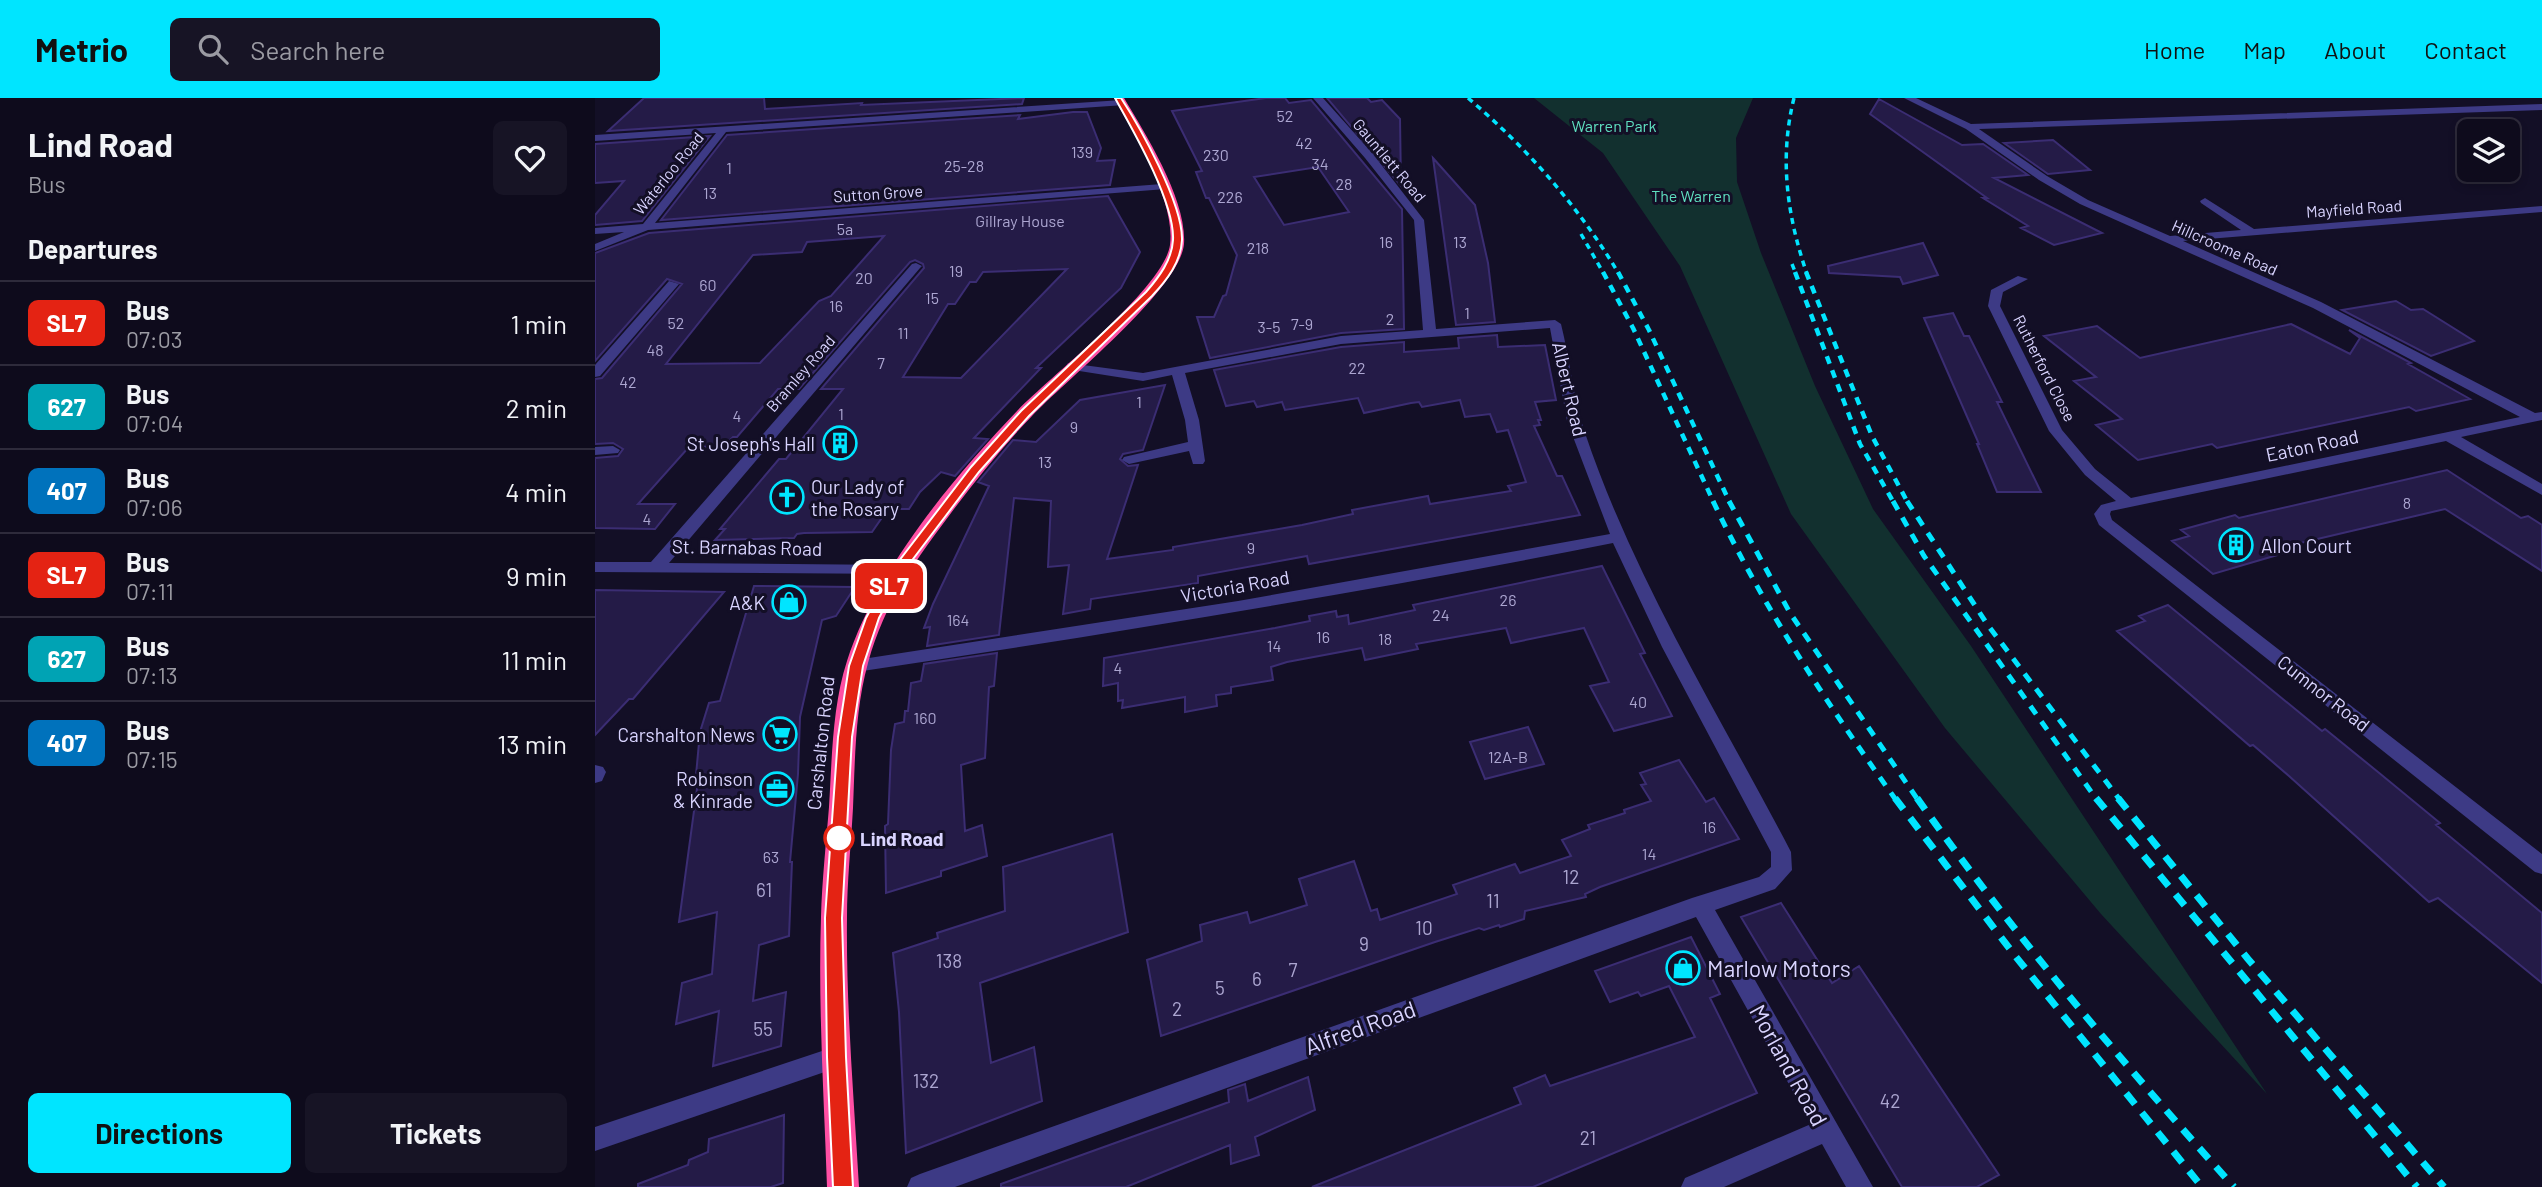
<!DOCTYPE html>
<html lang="en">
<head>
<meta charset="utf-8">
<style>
  body { margin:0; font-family:Barlow,sans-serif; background:#171425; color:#f1f3f6; height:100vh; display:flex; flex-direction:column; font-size:26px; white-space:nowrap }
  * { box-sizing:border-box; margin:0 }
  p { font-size:23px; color:#9b9ba3 }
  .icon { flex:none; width:38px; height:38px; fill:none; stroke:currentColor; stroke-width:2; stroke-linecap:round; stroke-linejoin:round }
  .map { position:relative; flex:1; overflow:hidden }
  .side { display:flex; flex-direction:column; background:#0e0b1c; width:595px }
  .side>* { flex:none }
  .badge { padding:0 14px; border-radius:10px; font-size:24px; line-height:46px }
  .fabs { position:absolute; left:1862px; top:21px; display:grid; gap:14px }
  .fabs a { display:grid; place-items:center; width:63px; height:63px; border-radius:10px; background:#0e0b1c; box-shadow:0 4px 10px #0003,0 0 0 2px #2e2b3b; font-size:35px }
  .map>.badge { position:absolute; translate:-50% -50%; box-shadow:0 0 0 4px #fff }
  h2 { padding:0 28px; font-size:26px; line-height:63px }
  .round { display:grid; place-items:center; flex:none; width:74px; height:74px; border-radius:10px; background:#171425 }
  .overview { display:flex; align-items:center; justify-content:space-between; height:119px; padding:0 28px }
  h1 { font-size:33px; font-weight:700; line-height:52px }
  .cta { display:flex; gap:14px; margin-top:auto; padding:14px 28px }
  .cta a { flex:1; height:80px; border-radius:10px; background:#00e5ff; color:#111; font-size:28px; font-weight:700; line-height:80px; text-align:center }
  .cta a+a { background:#171425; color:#f1f3f6 }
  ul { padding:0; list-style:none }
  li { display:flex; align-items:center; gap:21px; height:84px; padding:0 28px; border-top:2px solid #2e2b3b }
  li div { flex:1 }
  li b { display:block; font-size:26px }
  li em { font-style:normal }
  li .badge { min-width:77px; font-weight:700; text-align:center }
  header { display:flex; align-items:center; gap:42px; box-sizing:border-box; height:98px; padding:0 35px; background:#00e5ff; color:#111 }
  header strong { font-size:33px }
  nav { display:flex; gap:38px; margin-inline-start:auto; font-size:24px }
  .search { width:490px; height:63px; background:#171425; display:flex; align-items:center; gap:18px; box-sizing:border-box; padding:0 24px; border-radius:10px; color:#9b9ba3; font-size:26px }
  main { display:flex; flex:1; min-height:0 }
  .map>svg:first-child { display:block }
</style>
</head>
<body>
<header>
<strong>Metrio</strong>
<div class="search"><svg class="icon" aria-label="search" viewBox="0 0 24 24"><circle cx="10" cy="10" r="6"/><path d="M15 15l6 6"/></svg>Search here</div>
<nav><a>Home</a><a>Map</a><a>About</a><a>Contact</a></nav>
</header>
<main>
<section class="side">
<div class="overview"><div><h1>Lind Road</h1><p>Bus</p></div><a class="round"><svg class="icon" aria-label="heart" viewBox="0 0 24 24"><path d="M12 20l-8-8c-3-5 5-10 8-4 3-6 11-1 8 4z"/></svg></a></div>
<h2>Departures</h2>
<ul>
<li><span class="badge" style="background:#e42313;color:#fff">SL7</span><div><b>Bus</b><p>07:03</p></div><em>1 min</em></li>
<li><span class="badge" style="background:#00a3b4;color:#fff">627</span><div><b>Bus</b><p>07:04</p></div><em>2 min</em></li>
<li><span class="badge" style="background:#0072bc;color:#fff">407</span><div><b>Bus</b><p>07:06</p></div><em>4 min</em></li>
<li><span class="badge" style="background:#e42313;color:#fff">SL7</span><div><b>Bus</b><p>07:11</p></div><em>9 min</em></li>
<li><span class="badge" style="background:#00a3b4;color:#fff">627</span><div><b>Bus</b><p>07:13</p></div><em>11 min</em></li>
<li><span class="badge" style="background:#0072bc;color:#fff">407</span><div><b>Bus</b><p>07:15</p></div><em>13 min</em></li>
</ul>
<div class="cta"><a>Directions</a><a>Tickets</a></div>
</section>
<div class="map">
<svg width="1947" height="1089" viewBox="0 0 1947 1089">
  <rect width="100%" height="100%" fill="#130f26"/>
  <path fill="#12302f" d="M939,0H1158L1141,40L1142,84L1166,155L1220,288L1278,411L1376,548L1672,996L1506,816L1350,630L1196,416L1085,168L1008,55Z"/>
  <path fill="#241b47" stroke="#3b2d73" stroke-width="2" fill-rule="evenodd" d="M49,0H169L170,11L267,5L266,7L429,0L427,6L13,33Z
    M671,0H690L694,5L716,2L807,111L809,231L746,235L615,260L602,219H619L628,198L631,197L642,157L614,100H611L601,74L607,73L577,13ZM723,69L754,114L689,127L659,79Z
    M732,0H772L776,4L787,2L805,21L806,88Z
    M1284,1L1367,47L1388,46L1433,77L1399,80L1507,135L1459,147L1426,130L1433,128L1388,100H1392L1275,16Z
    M478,14H492L506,50L502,63L520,62L515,87L66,122L132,37L425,17L423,21Z
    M115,38L47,123L0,127V117L29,83L0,85V46Z
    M1458,42L1495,72L1453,76L1409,45Z
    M838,60L880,107L893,165L900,224L861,227Z
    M513,98L545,154L526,190L441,270H446L379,340L393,341L360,378L346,374L325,394L314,411H293L277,434L209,435L202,436L199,440L120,442L130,431H125L184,361H191L248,291H226L329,170L328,166L320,162L315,164L204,291H183L142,339H138L129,348L93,350L43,406H80L60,431L0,430V360L23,358L28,351L18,345L0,346V281L7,280L87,186L72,181L0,263V155L54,135ZM289,138L236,198L224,203L165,265L71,266L158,157L207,154L212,144ZM472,171L366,280L308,279L353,206H360L375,184H381L388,174Z
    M1328,145L1343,177L1308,186L1305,179L1234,175L1233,168Z
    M1801,203L1816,212L1828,211L1879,243L1836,258L1747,212Z
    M1358,215L1369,238H1374L1407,304H1402L1446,394H1402L1382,346H1384L1329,220Z
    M1696,226L1755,256L1765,240L1754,232L1816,265L1813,266L1875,301L1821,313L1814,309L1622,350L1617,346L1543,362L1501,327L1527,321L1479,283L1501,279L1449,238L1502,228L1545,260Z
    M902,237L903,249L950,247L961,302L940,304L946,322H943L945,327L939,328L962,378H967L985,417L714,466L712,458L603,478V485L496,501L495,511L468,516L474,467L453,469L456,403L419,400L404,537L332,548L335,529L329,530L338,506L394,388L383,384L418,342L441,344L485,302L570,287L548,352L528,356L525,361L533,368L543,367L512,461L578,452V449L707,427L758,416L757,412L833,398L835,406L916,393L913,388L931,384L913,332L902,334L895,316L870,319L865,302L827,309L824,304L816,305L769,315L763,300L690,312L687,304L662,309L659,303L631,308L619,272L746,249L809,244V254L864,250L863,240Z
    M1852,372L1926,420L1933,418L1947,427V473L1850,411L1701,446L1706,450L1618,476L1577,443L1594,438L1586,432L1640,417L1644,420Z
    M1007,468L1050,555L1045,556L1077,618L1019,633L995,588L1014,584L989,530L916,545L911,530L821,546L823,551L770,562L767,550L692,564L676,569L678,582L636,589V595L621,597L622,608L590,614V599L527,610L528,602L523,603V585L508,588L509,560L680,530L715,523L714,518L741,513L742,519L753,517L754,526L820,512L818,507Z
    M159,488L260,489L241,518L227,522L205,619L203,676L195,764H197L194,838L164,847L158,903L191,894L186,948L118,968L124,913L81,926L87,885L117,876L122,814L84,824L104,676L101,677L105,634L114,605L125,603Z
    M0,492L129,494L38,601H34L0,637Z
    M1573,507L1727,633L1730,631L1783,674L1845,725L1841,727L1947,815V885L1843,800L1834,804L1694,678L1658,647L1655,648L1522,533L1550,523L1544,518Z
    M402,555L399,588L394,589L390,660L366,667L370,733L387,727L392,758L346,773V778L291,795L290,728L293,726L296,652L300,626L309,624L310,613H313L316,585L326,583L329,566Z
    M933,629L949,666L890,681L875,644Z
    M1084,662L1111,704L1119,700L1144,741L1005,789L990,796L991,799L930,813L929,821L905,829L904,827L889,832L884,830L840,844L566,938L552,862L607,843L605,827L652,814L655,825L712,807L704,781L759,763L776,813L782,811L785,822L862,796L858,787L920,766L925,775L976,758L967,742L995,731L993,727L1030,715L1029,712L1056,703L1046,687L1051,686L1045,675Z
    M517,736L533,834L385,885L396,965L439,949L447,1003L311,1055L304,914L298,855L343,840L342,835L410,813L408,769Z
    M1186,805L1237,885L1264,868L1404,1077L1382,1089H1307L1146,819Z
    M1096,839L1125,896L1115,900L1162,995L938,1089H717L926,1006L919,990L950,977L955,988L1100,939L1074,888L1046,898L1043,894L1015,904L1000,873Z
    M713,979L720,1012L660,1039L664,1057L636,1066L635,1047L531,1089H406V1086L634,1004L633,992L650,986L653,1003Z
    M189,1017L188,1085L176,1089H43V1086L93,1067L94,1062L113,1054L114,1041Z"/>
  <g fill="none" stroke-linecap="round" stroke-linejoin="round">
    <path fill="#3d3a85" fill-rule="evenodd" d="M718,0H728L778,56L829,122L841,231L960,222L966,226C975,262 978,300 990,335C1040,483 1124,616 1196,754L1197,772L1180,791L1120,812L1278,1089H1251L1227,1046L1129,1089H1086L1090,1080L1216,1026L1101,819L360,1089H312L316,1080L325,1076L1097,800L1164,779L1176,769V754L1067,549L1018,445C767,495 514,536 261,574L252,568L261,562L643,503L1015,436L972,323L955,230L746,246L590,275L604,322L610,363L608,366H598L594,353L534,366L527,362L529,359L593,344L590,322L577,277L548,283L478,272L471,268L473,265L548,275L746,238L828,232L819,122L770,60Z
      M1309,0H1321L1376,26L1947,6V12L1384,31L1452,78L1493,102L1575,138L1646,132L1606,105L1605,103L1610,100L1659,131L1947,108V114L1588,143L1726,204L1940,315L1947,314V322L1866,339L1947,386V397L1851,343L1516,413L1515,416L1517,422L1947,756V776L1940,774L1504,427L1499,416L1506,407L1521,403L1490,377L1454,333L1393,208L1396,192L1423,178L1433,181L1408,194L1405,208L1467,332L1500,371L1536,400L1925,319L1718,210L1485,106L1444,82L1371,31Z
      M527,2L530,3V7L131,34L60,125L567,86L571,87V91L53,132L0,153V146L29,134L0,136V130L48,126L121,35L0,43V37Z
      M321,165L327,168L325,170L74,465L303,467L309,468L311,472L309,476L0,474V464H56L317,166Z
      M74,183L84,186L5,278L0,279V267Z
      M18,348L25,352L23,355L0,357V349Z
      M0,667L8,669L11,674L7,683L0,685Z
      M242,948L250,951L254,959L250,967L0,1053V1029Z"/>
    <path fill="#ff4fa3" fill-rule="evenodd" d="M519,0H529C551,37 592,102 589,146C585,191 471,282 437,318C409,347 383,379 359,411C321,462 290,503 273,565C260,611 260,663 258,710C256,747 252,784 252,820C251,910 259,1000 264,1089H232C229,999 223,909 226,819C227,783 231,746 234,709C237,662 237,609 252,563C282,471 356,382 423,312C457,277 569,190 575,147C581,104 540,37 519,0Z"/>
    <path stroke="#00e5ff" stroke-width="3.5" stroke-dasharray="6 5" stroke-linecap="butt" d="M873,0C933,51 984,109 1024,176
      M1199,0C1184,60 1192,118 1212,176
      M986,136L1009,176
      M1197,166L1201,176"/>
    <path stroke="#00e5ff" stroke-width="4.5" stroke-dasharray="8 7" stroke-linecap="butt" d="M1008,174L1038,230L1119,405
      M1023,174L1054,232L1135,405
      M1200,174L1265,346L1299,405
      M1211,174L1277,338L1313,405"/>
    <path stroke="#00e5ff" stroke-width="5" stroke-dasharray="10 9" stroke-linecap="butt" d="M1118,403C1168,509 1233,607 1301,702
      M1134,403L1195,515L1323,702
      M1298,403L1329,458L1502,702
      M1312,403L1392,526L1525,702"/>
    <path stroke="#00e5ff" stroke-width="7" stroke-dasharray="14 11" stroke-linecap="butt" d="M1300,700L1421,859L1607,1089
      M1322,700C1419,837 1527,964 1639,1089
      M1501,700L1822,1089
      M1523,700L1653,861L1849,1089"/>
  </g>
  <path fill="#e42313" stroke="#fff" stroke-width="2" d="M520,0H526C545,29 588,106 587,142C586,164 572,182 557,198L434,318L384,374L309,473L284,520L268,568L257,639L247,820L251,959L258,1089H238L232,959L230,820L243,639L254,568L271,520L297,472L376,369L426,313L551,194C564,179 577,162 578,142C580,105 538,32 520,0Z"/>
  <defs>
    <symbol id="building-ring" viewBox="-11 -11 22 22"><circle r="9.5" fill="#130f26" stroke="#00e5ff" stroke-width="1.5"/><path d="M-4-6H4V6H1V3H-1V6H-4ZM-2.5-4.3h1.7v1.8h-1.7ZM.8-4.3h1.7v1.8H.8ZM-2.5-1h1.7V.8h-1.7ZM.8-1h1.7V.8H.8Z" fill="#00e5ff"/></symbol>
    <symbol id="church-ring" viewBox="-11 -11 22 22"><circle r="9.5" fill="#130f26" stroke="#00e5ff" stroke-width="1.5"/><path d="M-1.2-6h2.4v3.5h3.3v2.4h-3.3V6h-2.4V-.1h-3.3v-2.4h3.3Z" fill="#00e5ff"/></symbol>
    <symbol id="shop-ring" viewBox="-11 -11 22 22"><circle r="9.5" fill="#130f26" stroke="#00e5ff" stroke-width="1.5"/><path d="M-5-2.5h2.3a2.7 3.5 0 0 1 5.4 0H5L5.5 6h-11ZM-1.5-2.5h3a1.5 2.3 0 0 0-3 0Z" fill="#00e5ff"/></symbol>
    <symbol id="supermarket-ring" viewBox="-11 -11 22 22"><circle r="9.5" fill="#130f26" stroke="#00e5ff" stroke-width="1.5"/><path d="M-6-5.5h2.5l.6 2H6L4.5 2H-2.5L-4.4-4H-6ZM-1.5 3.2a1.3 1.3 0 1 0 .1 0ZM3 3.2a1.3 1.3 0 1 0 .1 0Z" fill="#00e5ff"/></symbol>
    <symbol id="office-ring" viewBox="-11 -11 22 22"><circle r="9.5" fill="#130f26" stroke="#00e5ff" stroke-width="1.5"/><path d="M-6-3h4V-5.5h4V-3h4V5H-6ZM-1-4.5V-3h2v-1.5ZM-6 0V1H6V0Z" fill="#00e5ff"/></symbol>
  </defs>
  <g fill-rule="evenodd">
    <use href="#building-ring" x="226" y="326" width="38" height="38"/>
    <use href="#church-ring" x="173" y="380" width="38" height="38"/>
    <use href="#building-ring" x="1622" y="428" width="38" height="38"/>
    <use href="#shop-ring" x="175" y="485" width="38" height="38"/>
    <use href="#supermarket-ring" x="166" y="617" width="38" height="38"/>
    <use href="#office-ring" x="163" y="672" width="38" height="38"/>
    <use href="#shop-ring" x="1069" y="851" width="38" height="38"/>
  </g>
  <circle fill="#fff" stroke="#e42313" stroke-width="3.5" cx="244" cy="740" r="14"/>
  <g text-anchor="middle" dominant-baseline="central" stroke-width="6" stroke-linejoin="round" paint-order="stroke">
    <g font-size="16" fill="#aca6d1">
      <text x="690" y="17">52</text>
      <text x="709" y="44">42</text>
      <text x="487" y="53">139</text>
      <text x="621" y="56">230</text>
      <text x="725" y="65">34</text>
      <text x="369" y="67">25-28</text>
      <text x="134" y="69">1</text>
      <text x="749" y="85">28</text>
      <text x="115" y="94">13</text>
      <text x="635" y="98">226</text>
      <text x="425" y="122">Gillray House</text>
      <text x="250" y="130">5a</text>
      <text x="791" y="143">16</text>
      <text x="865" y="143">13</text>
      <text x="663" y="149">218</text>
      <text x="361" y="172">19</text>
      <text x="269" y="179">20</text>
      <text x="113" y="186">60</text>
      <text x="337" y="199">15</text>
      <text x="241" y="207">16</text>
      <text x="872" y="214">1</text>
      <text x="795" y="220">2</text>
      <text x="81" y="224">52</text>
      <text x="707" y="225">7-9</text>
      <text x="674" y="228">3-5</text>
      <text x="308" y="234">11</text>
      <text x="60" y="251">48</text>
      <text x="286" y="264">7</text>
      <text x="762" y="269">22</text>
      <text x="33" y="283">42</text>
      <text x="544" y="303">1</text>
      <text x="246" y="315">1</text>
      <text x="142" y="317">4</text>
      <text x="479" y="328">9</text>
      <text x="450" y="363">13</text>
      <text x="1812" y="404">8</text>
      <text x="52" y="420">4</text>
      <text x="656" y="449">9</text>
      <text x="913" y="501">26</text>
      <text x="846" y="516">24</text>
      <text x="363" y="521">164</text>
      <text x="728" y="538">16</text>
      <text x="790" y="540">18</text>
      <text x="679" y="547">14</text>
      <text x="523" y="569">4</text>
      <text x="1043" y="603">40</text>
      <text x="330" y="619">160</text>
      <text x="913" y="658">12A-B</text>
      <text x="1114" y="728">16</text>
      <text x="1054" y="755">14</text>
      <text x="176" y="758">63</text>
    </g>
    <g font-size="16" fill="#5fe0c0" stroke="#130f26">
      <text x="1019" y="27">Warren Park</text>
      <text x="1096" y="97">The Warren</text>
    </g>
    <g font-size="16" fill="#d9d4ff" stroke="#130f26">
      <text transform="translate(795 62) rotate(50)">Gauntlett Road</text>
      <text transform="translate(73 75) rotate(-51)">Waterloo Road</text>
      <text transform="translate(283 95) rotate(-4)">Sutton Grove</text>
      <text transform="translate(1759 110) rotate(-4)">Mayfield Road</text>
      <text transform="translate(1630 149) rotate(24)">Hillcroome Road</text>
      <text transform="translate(1450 270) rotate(63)">Rutherford Close</text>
      <text transform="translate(205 275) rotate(-49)">Bramley Road</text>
    </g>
    <g font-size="19" fill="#d9d4ff" stroke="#130f26">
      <text transform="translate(975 291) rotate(77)">Albert Road</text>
      <text transform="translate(1717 347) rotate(-12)">Eaton Road</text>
      <text transform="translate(152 449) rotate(1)">St. Barnabas Road</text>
      <text transform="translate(640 488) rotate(-10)">Victoria Road</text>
      <text transform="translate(1729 595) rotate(38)">Cumnor Road</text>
      <text transform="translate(225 645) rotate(-84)">Carshalton Road</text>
    </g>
    <g font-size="19" fill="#d9d4ff" stroke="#130f26" text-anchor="end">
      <text x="220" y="345">St Joseph's Hall</text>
      <text x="216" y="388" text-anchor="start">Our Lady of<tspan x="216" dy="22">the Rosary</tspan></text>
      <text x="1666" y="447" text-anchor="start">Allon Court</text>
      <text x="170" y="504">A&amp;K</text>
      <text x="160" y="636">Carshalton News</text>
      <text x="158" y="680">Robinson<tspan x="158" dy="22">&amp; Kinrade</tspan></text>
    </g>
    <g font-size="19" font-weight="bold" fill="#d9d4ff" stroke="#130f26" text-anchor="start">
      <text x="265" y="740">Lind Road</text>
    </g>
    <g font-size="19" fill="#aca6d1">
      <text x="976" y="778">12</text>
      <text x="169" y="791">61</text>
      <text x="898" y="802">11</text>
      <text x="829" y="829">10</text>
      <text x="769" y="845">9</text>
      <text x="354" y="862">138</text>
      <text x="698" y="871">7</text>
      <text x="662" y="880">6</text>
      <text x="625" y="889">5</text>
      <text x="582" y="910">2</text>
      <text x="168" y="930">55</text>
      <text x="331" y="982">132</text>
      <text x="1295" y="1002">42</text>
      <text x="993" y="1039">21</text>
    </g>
    <g font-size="23" fill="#d9d4ff" stroke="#130f26" text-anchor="start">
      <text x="1112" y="870">Marlow Motors</text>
    </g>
    <g font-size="23" fill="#d9d4ff" stroke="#130f26">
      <text transform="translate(765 929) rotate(-20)">Alfred Road</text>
      <text transform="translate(1194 967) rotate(61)">Morland Road</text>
    </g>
  </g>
</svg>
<div class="fabs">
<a><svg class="icon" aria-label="layers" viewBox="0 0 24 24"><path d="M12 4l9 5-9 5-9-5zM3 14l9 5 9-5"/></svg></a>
</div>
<b class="badge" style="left:294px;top:488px;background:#e42313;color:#fff">SL7</b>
</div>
</main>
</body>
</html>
